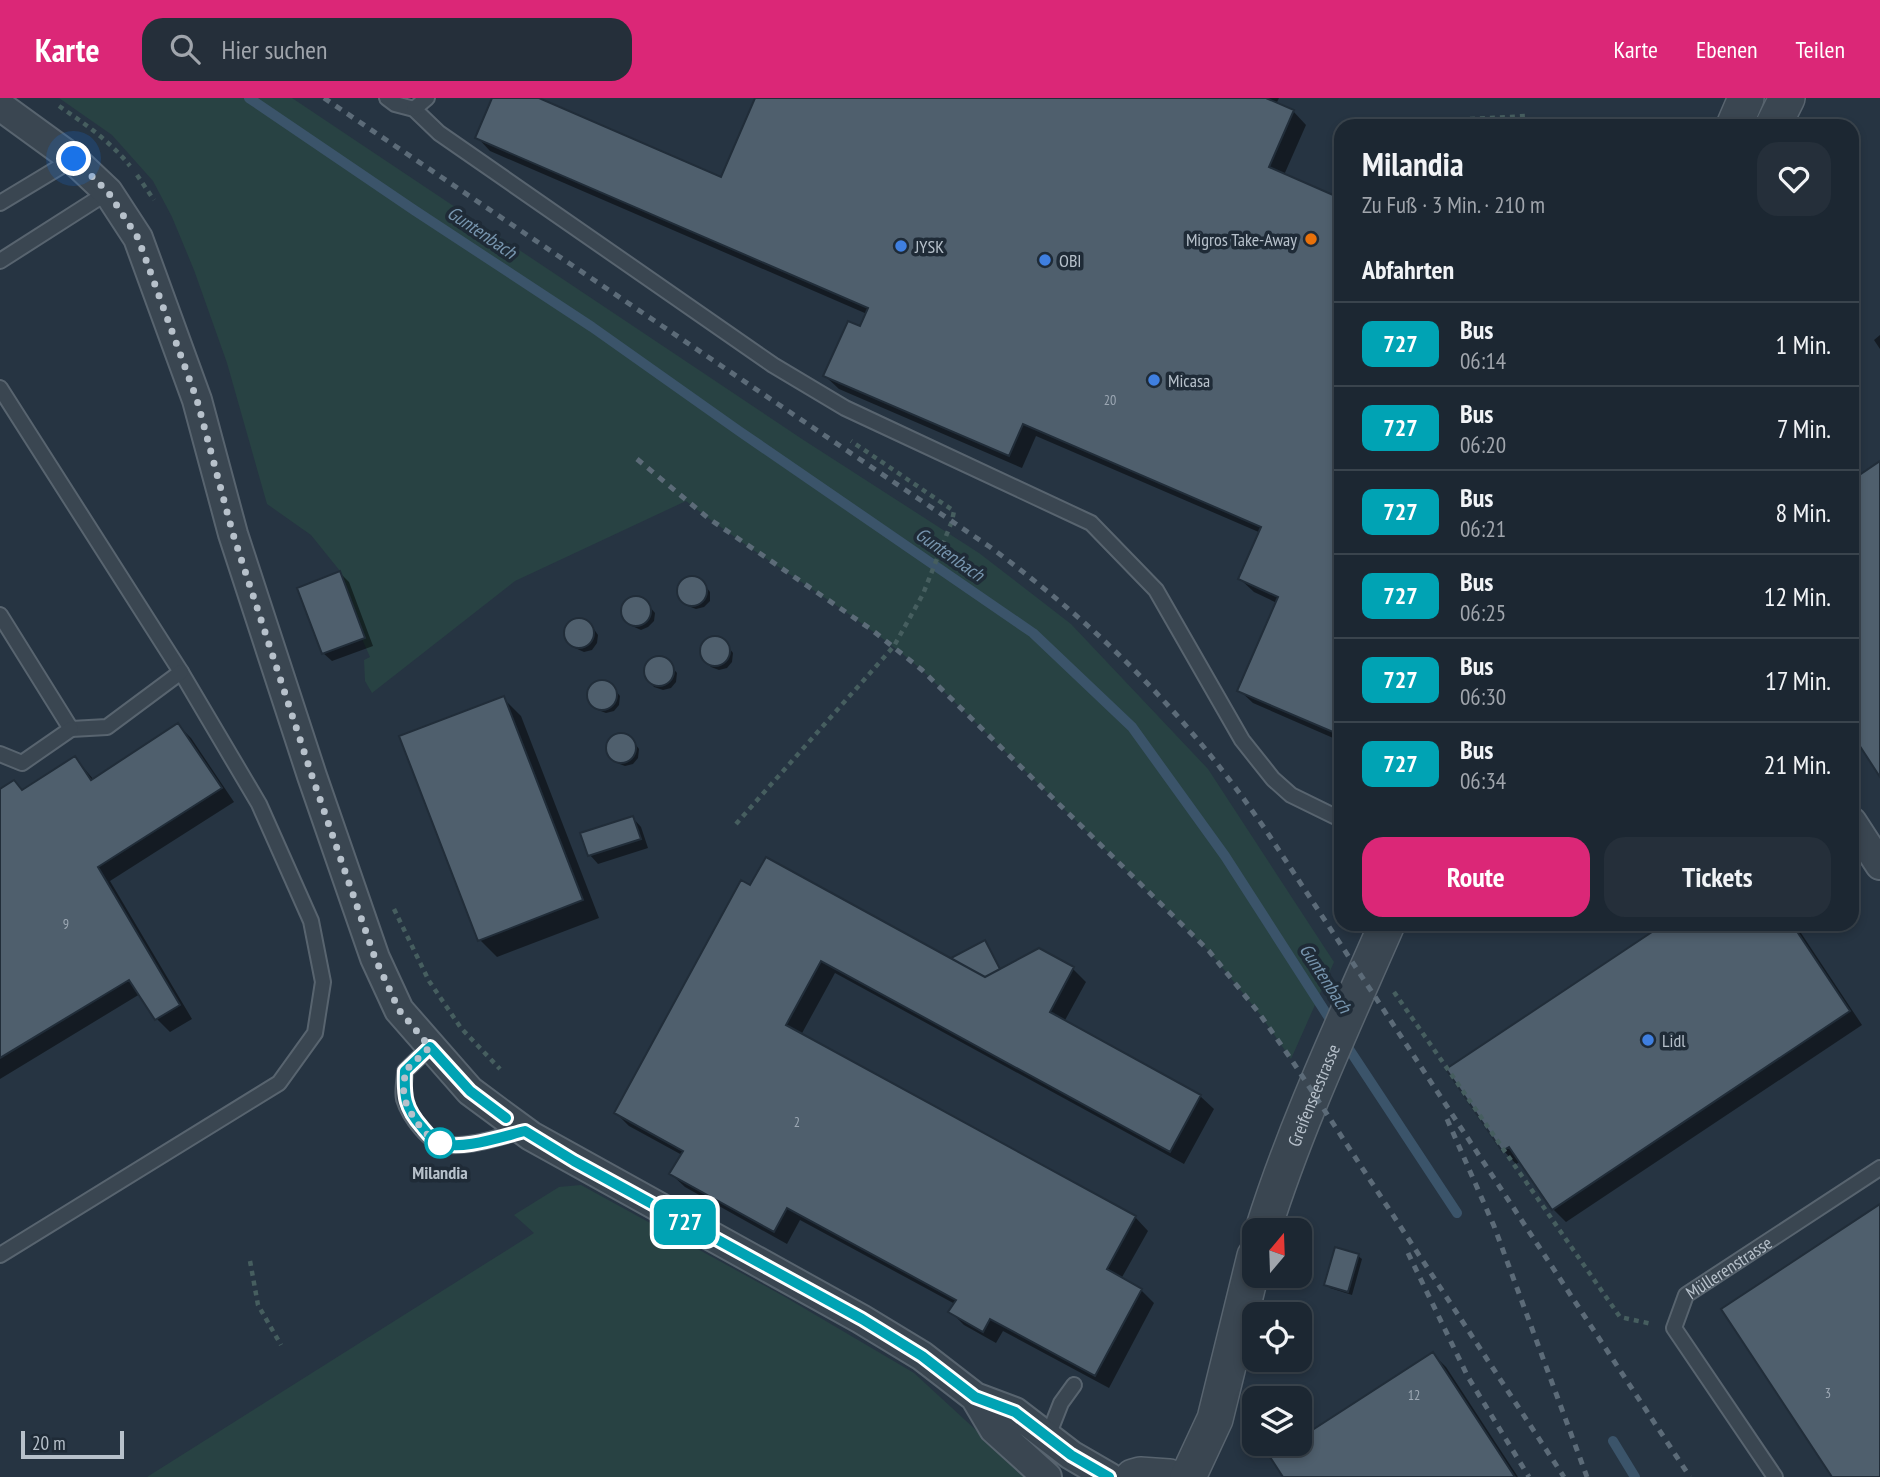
<!DOCTYPE html>
<html lang="de">
<head>
<meta charset="utf-8">
<style>
  body { margin:0; font-family:"PT Sans Narrow",sans-serif; background:#252f3a; color:#f1f3f6; height:100vh; display:flex; flex-direction:column; font-size:26px; white-space:nowrap }
  * { box-sizing:border-box; margin:0 }
  p { font-size:23px; color:#a0a5ac }
  .icon { flex:none; width:38px; height:38px; fill:none; stroke:currentColor; stroke-width:2; stroke-linecap:round; stroke-linejoin:round }
  .map { position:relative; flex:1; overflow:hidden }
  .drawer { position:absolute; left:1334px; top:21px; width:525px; height:812px; display:flex; flex-direction:column; background:#1c2732; border-radius:21px; box-shadow:0 4px 10px #0003,0 0 0 2px #3a444d }
  .drawer>* { flex:none }
  .badge { padding:0 14px; border-radius:10px; font-size:24px; line-height:46px }
  .needle { width:46px; rotate:19deg }
  .fabs { position:absolute; left:1242px; top:1120px; display:grid; gap:14px }
  .fabs a { display:grid; place-items:center; width:70px; height:70px; border-radius:14px; background:#1c2732; box-shadow:0 4px 10px #0003,0 0 0 2px #3a444d; font-size:35px }
  .scale { position:absolute; left:21px; bottom:18px; width:103px; box-sizing:border-box; padding-left:7px; border:4px solid #b7c1cb; border-top:0; font-size:19px; line-height:24px; white-space:nowrap; color:#b7c1cb; -webkit-text-stroke:5px #1f2b37; paint-order:stroke }
  .you { position:absolute; width:35px; height:35px; margin:-18px; border:5px solid #fff; border-radius:50%; background:#1a73e8; box-shadow:0 0 0 10px #1a73e833 }
  .map>.badge { position:absolute; translate:-50% -50%; box-shadow:0 0 0 4px #fff }
  h2 { padding:0 28px; font-size:26px; line-height:63px }
  .round { display:grid; place-items:center; flex:none; width:74px; height:74px; border-radius:21px; background:#252f3a }
  .head { display:flex; align-items:center; justify-content:space-between; height:119px; padding:0 28px }
  h1 { font-size:33px; font-weight:600; line-height:52px }
  .cta { display:flex; gap:14px; margin-top:auto; padding:14px 28px }
  .cta a { flex:1; height:80px; border-radius:21px; background:#db2777; color:#fff; font-size:28px; font-weight:600; line-height:80px; text-align:center }
  .cta a+a { background:#252f3a; color:#f1f3f6 }
  ul { padding:0; list-style:none }
  li { display:flex; align-items:center; gap:21px; height:84px; padding:0 28px; border-top:2px solid #3a444d }
  li div { flex:1 }
  li b { display:block; font-size:26px }
  li em { font-style:normal }
  li .badge { min-width:77px; font-weight:700; text-align:center }
  header { display:flex; align-items:center; gap:42px; box-sizing:border-box; height:98px; padding:0 35px; background:#db2777; color:#fff }
  header strong { font-size:33px }
  nav { display:flex; gap:38px; margin-inline-start:auto; font-size:24px }
  .search { width:490px; height:63px; background:#252f3a; display:flex; align-items:center; gap:18px; box-sizing:border-box; padding:0 24px; border-radius:21px; color:#a0a5ac; font-size:26px }
  .map>svg:first-child { display:block }
</style>
</head>
<body>
<header>
<strong>Karte</strong>
<div class="search"><svg class="icon" aria-label="search" viewBox="0 0 24 24"><circle cx="10" cy="10" r="6"/><path d="M15 15l6 6"/></svg>Hier suchen</div>
<nav><a>Karte</a><a>Ebenen</a><a>Teilen</a></nav>
</header>
<div class="map">
<svg width="1880" height="1379" viewBox="0 0 1880 1379">
  <rect width="100%" height="100%" fill="#263442"/>
  <path fill="#284243" d="M59,0H292L802,341L979,455L1071,526L1208,671L1334,864L1291,961L1259,915L1209,853L922,572C848,509 762,463 686,403L515,483L372,595L365,583L364,562L370,559L362,541L365,539L340,473L311,437L267,406L227,265L194,172L172,119L153,83L112,37Z
    M581,1087L785,1199L914,1275L1027,1379H147L534,1135L514,1117L559,1089Z"/>
  <path fill="#0007" d="M494,0H535L722,81L757,0H1279L1276,6L1293,13L1306,27L1284,77L1340,102V643L1253,605L1239,592L1277,505L1254,494L1240,481L1261,435L1036,338L1022,370L839,291L825,278L861,231L867,216L490,53L477,39Z
    M1880,237V251L1874,242Z
    M1880,365V676L1852,633V384Z
    M340,475L349,484L373,548L332,563L323,555Z
    M693,479L701,482L710,494V503L704,509L696,511L688,508L679,496L680,487L685,481Z
    M637,499L645,503L655,515L654,523L648,529L641,532L632,528L623,516L624,508L629,501Z
    M580,522L589,524L598,537L597,545L592,552L584,554L575,550L566,539L567,530L572,524Z
    M716,540L724,543L733,555L732,564L727,570L719,572L711,569L701,557L702,548L707,542Z
    M659,560L667,563L677,575L676,584L671,590L663,592L654,589L645,577L646,568L651,562Z
    M603,583L611,587L620,598L619,607L614,613L606,615L598,612L588,600L589,591L594,585Z
    M503,600L521,618L599,820L497,859L480,842Z
    M178,627L191,640L234,704L110,783L192,921L170,934L157,921L140,896L0,981V693L23,694L75,660L94,682Z
    M622,636L630,639L639,651L638,660L633,666L625,668L617,665L607,653L608,645L614,638Z
    M633,720L641,729L648,750L598,766L590,757Z
    M741,784L960,866L954,861L985,844L1001,872L1073,871L1086,884L1064,924L1200,998L1214,1011L1184,1066L835,875L801,937L1135,1119L1148,1133L1121,1181L1141,1192L1154,1205L1109,1290L1003,1233L996,1245L964,1227L951,1214L955,1206L800,1122L787,1146L685,1089L671,1076L682,1057L629,1028L616,1015Z
    M1667,826H1795L1862,927L1566,1124L1553,1111L1521,1063L1516,1066L1503,1052Z
    M1358,1158L1362,1161L1352,1197L1330,1190L1326,1186Z
    M1433,1256L1446,1269L1518,1379H1285L1273,1360L1294,1346H1300Z"/>
  <g fill="none" stroke-linecap="round" stroke-linejoin="round">
    <path stroke="#3b546a" stroke-width="10" d="M249,0L414,112L592,229L739,333L1033,535L1132,629L1225,758L1335,929
      M1343,942L1457,1115
      M1613,1343L1635,1379"/>
  </g>
  <path fill="#4f5f6d" stroke="#212d39" stroke-width="2" d="M492,0H539L721,79L755,0H1266L1294,12L1269,69L1340,100V637L1237,593L1278,499L1238,481L1261,429L1023,326L1009,358L823,278L848,223L860,228L868,210L475,40Z
    M1880,363V679L1852,636V382Z
    M340,473L365,540L322,556L297,490Z
    M677 493a15 15 0 1 1 30 0a15 15 0 1 1-30 0Z
    M621 513a15 15 0 1 1 30 0a15 15 0 1 1-30 0Z
    M564 535a15 15 0 1 1 30 0a15 15 0 1 1-30 0Z
    M700 553a15 15 0 1 1 30 0a15 15 0 1 1-30 0Z
    M644 573a15 15 0 1 1 30 0a15 15 0 1 1-30 0Z
    M587 597a15 15 0 1 1 30 0a15 15 0 1 1-30 0Z
    M504,598L583,802L478,843L399,638Z
    M178,625L222,690L98,769L180,907L155,922L129,882L0,960V691L14,682L22,692L75,658L91,682Z
    M606 650a15 15 0 1 1 30 0a15 15 0 1 1-30 0Z
    M633,718L641,741L588,758L580,735Z
    M766,759L985,879L1039,850L1074,869L1050,914L1201,997L1170,1054L821,863L786,927L1136,1118L1107,1171L1142,1191L1095,1278L990,1221L983,1234L948,1214L956,1202L787,1110L774,1134L669,1076L683,1053L614,1015L741,782L750,787Z
    M1664,826H1792L1850,913L1552,1112L1509,1049L1502,1053L1446,971Z
    M985,842L1000,871L985,879L951,860Z
    M1880,1106V1379H1832L1721,1211Z
    M1335,1149L1359,1156L1348,1194L1324,1187Z
    M1433,1254L1515,1379H1283L1270,1359L1291,1346H1300V1340Z"/>
  <g fill="none" stroke-linecap="round" stroke-linejoin="round">
    <defs>
      <g id="service">
        <path d="M387,0L395,6L414,11L439,35L773,267L845,310L1091,425L1156,492L1242,642L1273,681L1291,697L1340,721"/>
        <path d="M414,11L427,0"/>
        <path d="M0,105L73,61"/>
        <path d="M0,163L108,94"/>
        <path d="M0,290L181,574L259,706L311,823L323,884L315,935L279,985L0,1157"/>
        <path d="M0,517L71,631L107,629L181,574"/>
        <path d="M0,656L22,665L71,631"/>
        <path d="M430,949L405,973C405,982 402,993 404,1001C409,1017 429,1046 447,1047C472,1049 499,1039 522,1033"/>
        <path d="M1048,1338L1061,1305L1074,1287"/>
        <path id="s1" d="M1775,1379L1674,1230L1686,1197L1880,1070"/>
      </g>
      <path id="minor" d="M0,8L73,61L108,94L138,140L197,302L233,436L312,678L375,860L399,912L470,993L531,1038L861,1221L922,1258L975,1299L1015,1314L1071,1357L1109,1379
        M1852,724L1880,767
        M975,1299L994,1331L1047,1379"/>
      <g id="tertiary">
        <path d="M1734,28L1746,0"/>
        <path d="M1773,28L1787,0"/>
        <path id="s2" d="M1263,1132C1296,1027 1343,927 1387,826"/>
        <path d="M1133,1379L1140,1377L1169,1379"/>
        <path d="M1188,1379L1215,1321L1255,1158"/>
      </g>
    </defs>
    <use href="#service" stroke="#58646f" stroke-width="18"/>
    <use href="#minor" stroke="#58646f" stroke-width="32"/>
    <use href="#tertiary" stroke="#58646f" stroke-width="38"/>
    <path stroke="#465e5f" stroke-width="4.5" stroke-dasharray="5 5" stroke-linecap="butt" d="M59,8C85,26 110,43 130,68
      M1450,22L1527,18
      M1475,22L1490,28
      M137,77L154,102
      M736,726L894,548L923,496L952,423L954,413L851,343
      M394,811L429,883L461,930L500,971
      M1394,894L1620,1219L1652,1226
      M250,1163L258,1207L281,1247"/>
    <use href="#service" stroke="#3a4651" stroke-width="14"/>
    <use href="#minor" stroke="#3a4651" stroke-width="28"/>
    <use href="#tertiary" stroke="#3a4651" stroke-width="35"/>
    <path stroke="#5c6b78" stroke-width="5" stroke-dasharray="7 7" stroke-linecap="butt" d="M324,0L990,449C1102,531 1186,616 1265,731L1690,1379
      M637,361L708,420L872,532L922,572L1209,853L1259,915L1291,961L1564,1379
      M1447,1021L1494,1128L1587,1379
      M1408,1155L1468,1279L1529,1379"/>
  </g>
  <g fill="none" stroke-linecap="round" stroke-linejoin="round">
    <defs>
      <path id="line" d="M506,1020L470,993L430,949L405,973C404,998 405,1010 422,1029C427,1035 431,1041 438,1044C458,1054 504,1038 525,1033L574,1063L862,1221L922,1258L975,1299L1015,1314L1071,1357L1109,1379"/>
    </defs>
    <use href="#line" stroke="#fff" stroke-width="16"/>
    <use href="#line" stroke="#00a3b4" stroke-width="10"/>
    <path stroke="#b7c1cb" stroke-width="7" stroke-dasharray="0 12.6" d="M74,61L108,94L138,140L197,302L233,436L312,678L375,860L399,912L430,949L405,973C405,982 402,994 405,1002C410,1017 426,1040 440,1045"/>
  </g>
  <circle fill="#e8710a" stroke="#1f2b37" stroke-width="2.5" cx="1311" cy="141" r="7"/>
  <g fill="#3f7fe0" stroke="#1f2b37" stroke-width="2.5">
    <circle cx="901" cy="148" r="7"/>
    <circle cx="1045" cy="162" r="7"/>
    <circle cx="1154" cy="282" r="7"/>
    <circle cx="1648" cy="942" r="7"/>
  </g>
  <circle fill="#fff" stroke="#00a3b4" stroke-width="3.5" cx="440" cy="1045" r="14"/>
  <g text-anchor="middle" dominant-baseline="central" stroke-width="7" stroke-linejoin="round" paint-order="stroke">
    <g font-size="14" fill="#9da8b4">
      <text x="1110" y="302">20</text>
      <text x="66" y="826">9</text>
      <text x="797" y="1024">2</text>
      <text x="1828" y="1295">3</text>
      <text x="1414" y="1297">12</text>
    </g>
    <g font-size="18" fill="#b7c1cb" stroke="#1f2b37" text-anchor="start">
      <text x="1297" y="141" text-anchor="end">Migros Take-Away</text>
      <text x="915" y="148">JYSK</text>
      <text x="1059" y="162">OBI</text>
      <text x="1168" y="282">Micasa</text>
      <text x="1662" y="942">Lidl</text>
    </g>
    <g font-size="18" fill="#b7c1cb" stroke="#1f2b37">
      <text stroke="none"><textPath href="#s2" startOffset="144">Greifenseestrasse</textPath></text>
      <text stroke="none"><textPath href="#s1" startOffset="266">Müllerenstrasse</textPath></text>
    </g>
    <g font-size="18" font-weight="bold" fill="#b7c1cb" stroke="#1f2b37">
      <text x="440" y="1074">Milandia</text>
    </g>
    <g font-size="19" font-style="italic" fill="#7795ae" stroke="#1f2b37">
      <text transform="translate(482 134) rotate(34)">Guntenbach</text>
      <text transform="translate(950 456) rotate(35)">Guntenbach</text>
      <text transform="translate(1326 880) rotate(57)">Guntenbach</text>
    </g>
  </g>
</svg>
<div class="fabs">
<a><svg class="needle" viewBox="-14 -14 28 28"><path d="M0-13l5 13h-10z" fill="#e53935"/><path d="M0 13l5-13h-10z" fill="#a0a5ac"/></svg></a>
<a><svg class="icon" aria-label="locate" viewBox="0 0 24 24"><circle cx="12" cy="12" r="6"/><path d="M12 2v4M12 18v4M2 12h4M18 12h4"/></svg></a>
<a><svg class="icon" aria-label="layers" viewBox="0 0 24 24"><path d="M12 4l9 5-9 5-9-5zM3 14l9 5 9-5"/></svg></a>
</div>
<div class="scale">20 m</div>
<div class="you" style="left:74px;top:61px"></div>
<b class="badge" style="left:685px;top:1124px;background:#00a3b4;color:#fff">727</b>
<section class="drawer">
<div class="head"><div><h1>Milandia</h1><p>Zu Fuß · 3 Min. · 210 m</p></div><a class="round"><svg class="icon" aria-label="heart" viewBox="0 0 24 24"><path d="M12 20l-8-8c-3-5 5-10 8-4 3-6 11-1 8 4z"/></svg></a></div>
<h2>Abfahrten</h2>
<ul>
<li><span class="badge" style="background:#00a3b4;color:#fff">727</span><div><b>Bus</b><p>06:14</p></div><em>1 Min.</em></li>
<li><span class="badge" style="background:#00a3b4;color:#fff">727</span><div><b>Bus</b><p>06:20</p></div><em>7 Min.</em></li>
<li><span class="badge" style="background:#00a3b4;color:#fff">727</span><div><b>Bus</b><p>06:21</p></div><em>8 Min.</em></li>
<li><span class="badge" style="background:#00a3b4;color:#fff">727</span><div><b>Bus</b><p>06:25</p></div><em>12 Min.</em></li>
<li><span class="badge" style="background:#00a3b4;color:#fff">727</span><div><b>Bus</b><p>06:30</p></div><em>17 Min.</em></li>
<li><span class="badge" style="background:#00a3b4;color:#fff">727</span><div><b>Bus</b><p>06:34</p></div><em>21 Min.</em></li>
</ul>
<div class="cta"><a>Route</a><a>Tickets</a></div>
</section>
</div>
</body>
</html>
